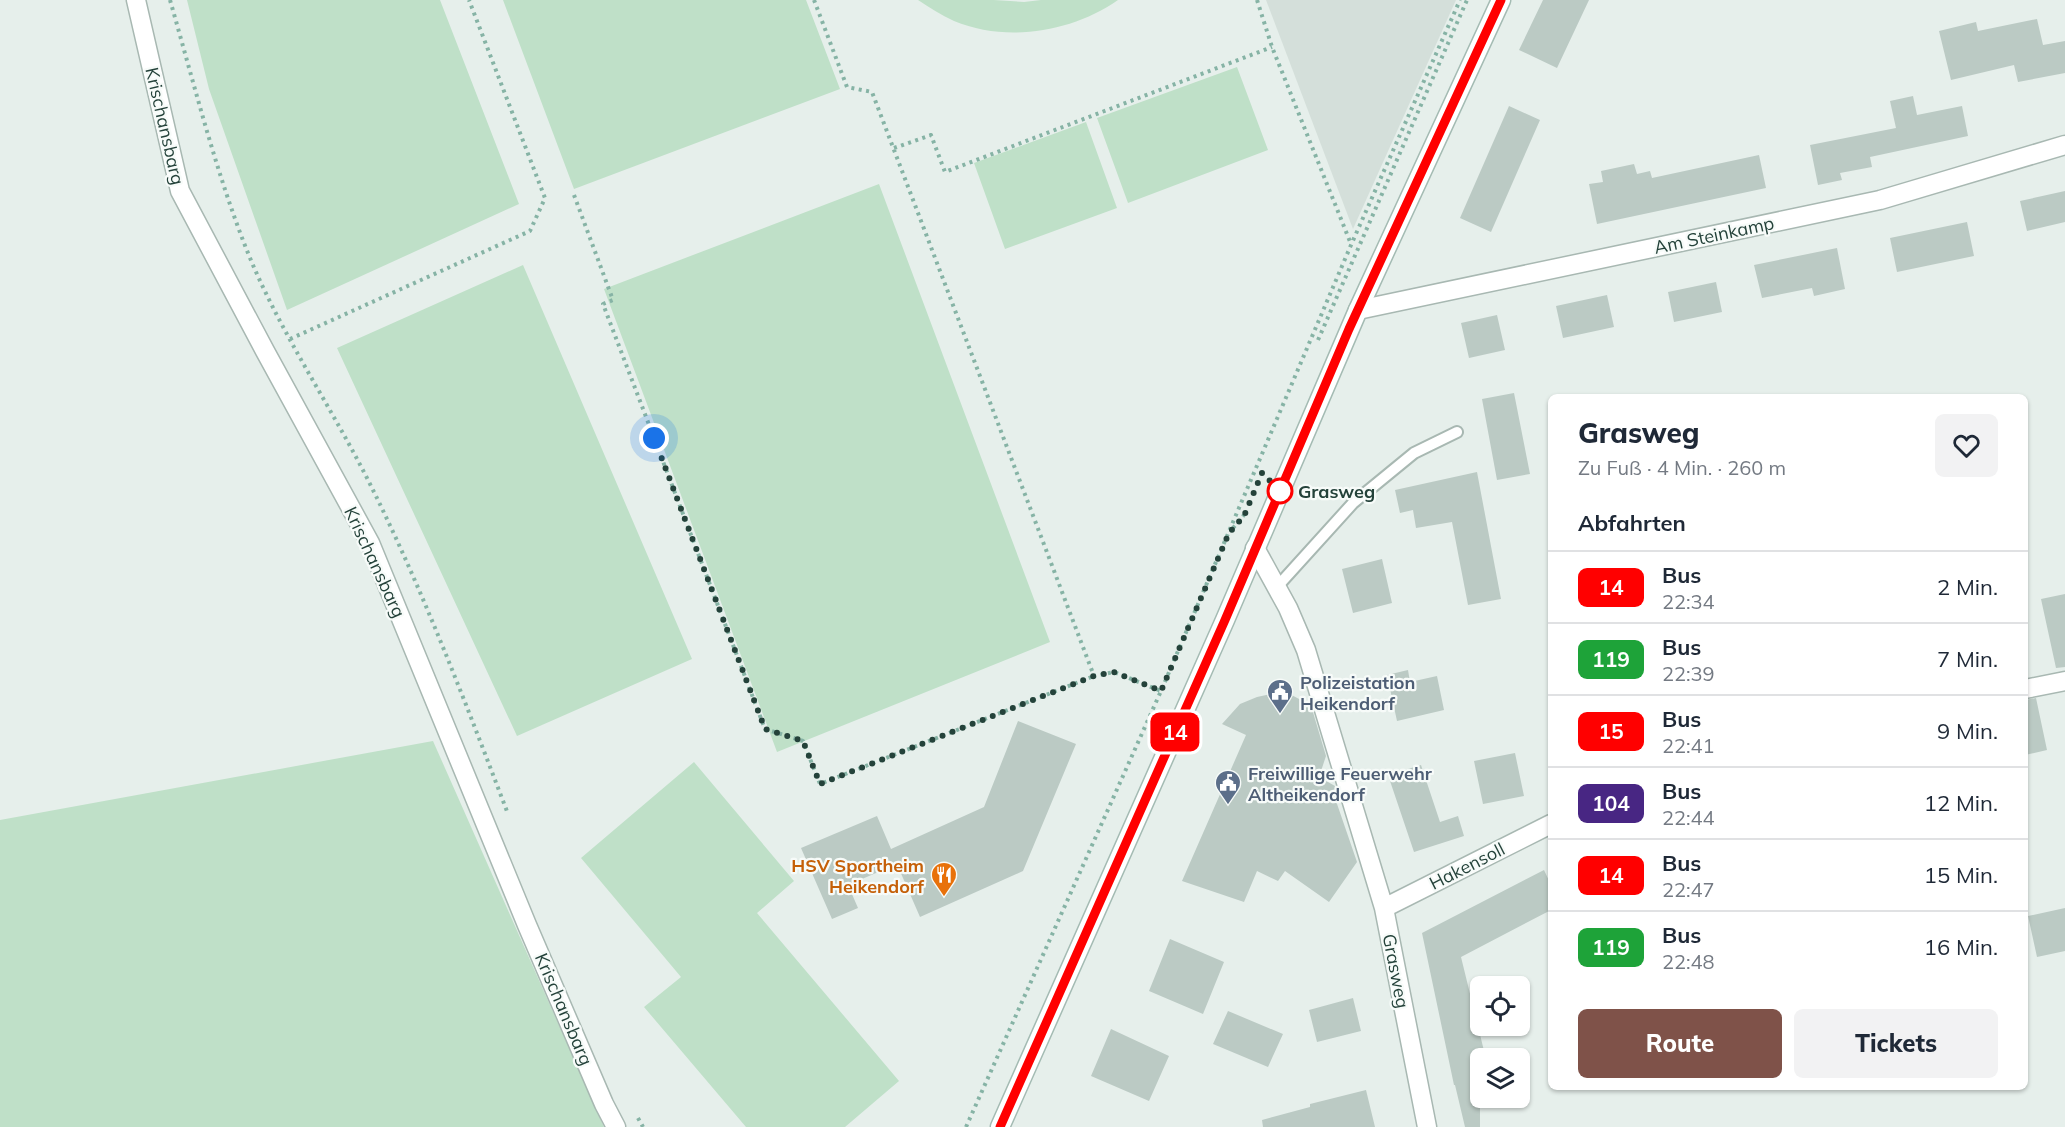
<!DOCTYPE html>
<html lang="de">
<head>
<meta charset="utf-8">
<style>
  body { margin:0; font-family:Mulish,sans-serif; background:#f2f2f3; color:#1f2937; height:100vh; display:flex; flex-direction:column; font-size:22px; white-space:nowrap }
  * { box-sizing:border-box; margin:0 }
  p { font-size:20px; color:#747a83 }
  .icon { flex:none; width:33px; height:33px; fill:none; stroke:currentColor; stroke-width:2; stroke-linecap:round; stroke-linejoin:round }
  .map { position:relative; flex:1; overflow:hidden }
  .details { position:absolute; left:1548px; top:394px; width:480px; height:696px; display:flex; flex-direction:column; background:#fff; border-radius:9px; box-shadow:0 2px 4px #0004 }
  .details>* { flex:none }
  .badge { padding:0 12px; border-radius:9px; font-size:21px; line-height:39px }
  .controls { position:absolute; left:1470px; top:976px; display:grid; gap:12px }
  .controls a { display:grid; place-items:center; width:60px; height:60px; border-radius:9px; background:#fff; box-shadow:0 2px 4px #0004; font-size:30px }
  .you { position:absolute; width:30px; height:30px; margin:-15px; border:4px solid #fff; border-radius:50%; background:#1a73e8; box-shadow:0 0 0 9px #1a73e833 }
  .map>.badge { position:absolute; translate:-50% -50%; box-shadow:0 0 0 3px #fff }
  h2 { padding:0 30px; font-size:22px; line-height:54px }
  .round { display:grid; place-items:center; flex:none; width:63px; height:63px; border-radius:9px; background:#f2f2f3 }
  .head { display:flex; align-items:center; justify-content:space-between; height:102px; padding:0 30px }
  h1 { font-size:28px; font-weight:800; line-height:45px }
  .button { display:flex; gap:12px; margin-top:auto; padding:12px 30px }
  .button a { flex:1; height:69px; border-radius:9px; background:#7f5249; color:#fff; font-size:24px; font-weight:800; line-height:69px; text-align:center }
  .button a+a { background:#f2f2f3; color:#1f2937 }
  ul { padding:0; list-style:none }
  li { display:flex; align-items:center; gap:18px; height:72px; padding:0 30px; border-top:2px solid #e0e1e3 }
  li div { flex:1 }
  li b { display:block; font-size:22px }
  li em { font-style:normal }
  li .badge { min-width:66px; font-weight:700; text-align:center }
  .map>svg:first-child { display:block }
</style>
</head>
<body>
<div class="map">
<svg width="2065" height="1127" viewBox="0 0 2065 1127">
  <rect width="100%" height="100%" fill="#e6efeb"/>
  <path fill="#d4dfda" d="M1266,0H1456L1353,229Z"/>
  <path fill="#bfe0c8" d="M187,0H440L519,204L287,310L209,89Z
    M503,0H806L840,89L574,189Z
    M918,0H994L1024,2L1041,0H1118C1072,32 1007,43 954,21C941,15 929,7 918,0Z
    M1237,67L1268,150L1128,203L1097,118Z
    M1086,122L1117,208L1005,249L974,163Z
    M879,184L1050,642L777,752L604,289Z
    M523,265L692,659L517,736L337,348Z
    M433,741L604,1127H0V820Z
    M694,762L794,881L757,913L899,1081L845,1127H746L644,1007L681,977L581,858Z"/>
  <path fill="#bbcac4" d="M1543,0H1589L1557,68L1519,50Z
    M2037,19L2043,45L2065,41V73L2018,82L2014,65L1951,80L1939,31L1976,22L1978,31Z
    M1913,96L1917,115L1962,106L1968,136L1870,157L1872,167L1840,173L1842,180L1818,185L1810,145L1896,128L1890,101Z
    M1509,106L1540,120L1491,232L1460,218Z
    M1759,155L1766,188L1597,224L1589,184L1603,182L1601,171L1634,164L1637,174L1650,171L1652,178Z
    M2065,191V222L2027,231L2020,201Z
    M1967,222L1974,256L1897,272L1890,238Z
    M1837,248L1845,289L1814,296L1812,288L1762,298L1754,265Z
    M1716,282L1722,312L1674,322L1668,292Z
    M1607,295L1614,327L1563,338L1556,306Z
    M1497,315L1505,350L1469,358L1461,323Z
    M1514,393L1530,474L1497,480L1482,399Z
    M1477,472L1501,599L1468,605L1452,522L1416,528L1413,510L1400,513L1395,490Z
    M1382,559L1392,603L1353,613L1342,569Z
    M2065,594V667L2056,668L2041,599Z
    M1408,670L1410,682L1437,676L1444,710L1397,721L1387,675Z
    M1284,691L1301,700L1312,709L1326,756L1319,777L1335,786L1339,798L1336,801L1357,862L1329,902L1285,871L1278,881L1257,871L1244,902L1182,881L1246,735L1222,724L1240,704L1257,697Z
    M2036,698L2047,750L2025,755V700Z
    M1018,721L1076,744L1023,871L920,917L896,862L897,864L848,885L858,908L832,919L801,848L877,816L891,849L984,807Z
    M1515,753L1524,796L1483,804L1474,761Z
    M1421,765L1440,822L1458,816L1464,836L1414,852L1388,775Z
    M1544,870L1551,885V910L1461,957L1486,1059H1480V1127H1465L1455,1085H1454L1422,933Z
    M2065,908V951L2037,957L2028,916Z
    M1170,939L1224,962L1203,1014L1149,991Z
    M1353,998L1361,1031L1317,1042L1309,1010Z
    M1228,1011L1283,1034L1268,1067L1213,1044Z
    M1111,1029L1169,1056L1149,1101L1091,1076Z
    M1366,1090L1375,1127H1263L1262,1120L1310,1107V1104Z"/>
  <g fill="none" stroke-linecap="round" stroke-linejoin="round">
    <defs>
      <path id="lane" d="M1276,588L1353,503L1414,453L1457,432"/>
      <path id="street" d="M136,0L180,191L265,351L370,543L527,925L604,1104L616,1127
        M1358,310L1880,200L2065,145
        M1255,548L1288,608L1306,650L1384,908L1427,1127
        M2025,689L2065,681
        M1384,908L1551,824"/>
      <path id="secondary" d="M1000,1127L1225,620L1358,310L1501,0"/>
    </defs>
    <use href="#lane" stroke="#a8b8b2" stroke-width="14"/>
    <use href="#street" stroke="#a8b8b2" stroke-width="21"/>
    <use href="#secondary" stroke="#a4bbb3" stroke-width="21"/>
    <path stroke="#86b3a5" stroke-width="4" stroke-dasharray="3 4.5" stroke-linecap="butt" d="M170,0C193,80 214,165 244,243C277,329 331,405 372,488C424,593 466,704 508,814
      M814,0L847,87L872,92L1094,676L1114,672L1161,691
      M1257,0L1272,47L1351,244
      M894,148L931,135L945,172L1272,47
      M574,195L613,300L603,304L765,729L803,741L820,784L1094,676
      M290,339L530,231L545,198L469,0
      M1318,340L1467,0
      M1233,528L1244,515
      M638,1118L643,1127
      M966,1127L1161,691L1351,245L1460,0"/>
    <use href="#lane" stroke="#fff" stroke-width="10"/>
    <use href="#street" stroke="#fff" stroke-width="18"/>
    <use href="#secondary" stroke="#fff" stroke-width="18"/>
  </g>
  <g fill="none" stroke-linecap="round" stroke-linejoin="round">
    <defs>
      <path id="line" d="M1000,1127L1225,620L1349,329L1501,0"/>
    </defs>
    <use href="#line" stroke="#fff" stroke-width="14"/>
    <use href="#line" stroke="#f00" stroke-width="9"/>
    <path stroke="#24423a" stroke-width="6" stroke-dasharray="0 10.8" d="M654,438L765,729L803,741L820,784L1094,676L1114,672L1161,691L1229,533L1244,516L1262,473L1280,491"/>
  </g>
  <defs>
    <symbol id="civic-pin" viewBox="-11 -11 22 30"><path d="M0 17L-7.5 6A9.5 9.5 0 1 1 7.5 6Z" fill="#5c6f8a" stroke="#f7fbf9"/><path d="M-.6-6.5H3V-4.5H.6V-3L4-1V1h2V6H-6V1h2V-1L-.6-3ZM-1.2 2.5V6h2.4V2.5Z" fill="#fff"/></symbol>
    <symbol id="restaurant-pin" viewBox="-11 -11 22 30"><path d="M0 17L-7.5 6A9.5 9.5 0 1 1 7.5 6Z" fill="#e8710a" stroke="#f7fbf9"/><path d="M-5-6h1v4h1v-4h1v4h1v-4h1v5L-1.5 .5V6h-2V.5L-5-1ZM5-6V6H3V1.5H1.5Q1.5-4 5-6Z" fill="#fff"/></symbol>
  </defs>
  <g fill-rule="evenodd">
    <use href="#civic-pin" x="1265" y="677" width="30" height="40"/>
    <use href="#civic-pin" x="1213" y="768" width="30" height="40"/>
    <use href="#restaurant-pin" x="929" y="860" width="30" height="40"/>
  </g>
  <circle fill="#fff" stroke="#f00" stroke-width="3" cx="1280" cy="491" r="12"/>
  <g text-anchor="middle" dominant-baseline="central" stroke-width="4.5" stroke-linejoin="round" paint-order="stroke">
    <g font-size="18" fill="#24423a" stroke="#f7fbf9">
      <text transform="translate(165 126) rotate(77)">Krischansbarg</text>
      <text transform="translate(1714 235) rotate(-12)">Am Steinkamp</text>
      <text transform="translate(375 562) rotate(65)">Krischansbarg</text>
      <text transform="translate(1467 866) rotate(-27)">Hakensoll</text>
      <text transform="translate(1396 971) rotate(79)">Grasweg</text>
      <text transform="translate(564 1009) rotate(67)">Krischansbarg</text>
    </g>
    <g font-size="18" font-weight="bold" fill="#24423a" stroke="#f7fbf9" text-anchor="start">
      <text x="1298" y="491">Grasweg</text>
    </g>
    <g font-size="18" font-weight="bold" fill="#4e5e75" stroke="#f7fbf9" text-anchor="start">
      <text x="1300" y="682">Polizeistation<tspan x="1300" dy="21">Heikendorf</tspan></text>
      <text x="1248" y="773">Freiwillige Feuerwehr<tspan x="1248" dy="21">Altheikendorf</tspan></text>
    </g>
    <g font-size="18" font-weight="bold" fill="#c56008" stroke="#f7fbf9" text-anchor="end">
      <text x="924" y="865">HSV Sportheim<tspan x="924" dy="21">Heikendorf</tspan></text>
    </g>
  </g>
</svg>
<div class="controls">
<a><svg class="icon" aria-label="locate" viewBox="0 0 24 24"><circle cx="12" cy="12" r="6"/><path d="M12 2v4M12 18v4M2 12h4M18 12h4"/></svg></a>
<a><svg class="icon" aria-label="layers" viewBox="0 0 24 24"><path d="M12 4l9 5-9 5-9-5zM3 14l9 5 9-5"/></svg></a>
</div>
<div class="you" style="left:654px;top:438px"></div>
<b class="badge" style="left:1175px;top:732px;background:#f00;color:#fff">14</b>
<section class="details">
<div class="head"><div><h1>Grasweg</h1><p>Zu Fuß · 4 Min. · 260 m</p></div><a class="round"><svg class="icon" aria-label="heart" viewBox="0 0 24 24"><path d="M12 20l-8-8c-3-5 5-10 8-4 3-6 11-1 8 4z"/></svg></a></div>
<h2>Abfahrten</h2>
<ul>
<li><span class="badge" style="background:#f00;color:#fff">14</span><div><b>Bus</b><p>22:34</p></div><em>2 Min.</em></li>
<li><span class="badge" style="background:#1ea339;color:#fff">119</span><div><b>Bus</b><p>22:39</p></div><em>7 Min.</em></li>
<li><span class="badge" style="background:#f00;color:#fff">15</span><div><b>Bus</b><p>22:41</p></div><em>9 Min.</em></li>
<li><span class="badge" style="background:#482683;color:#fff">104</span><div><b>Bus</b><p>22:44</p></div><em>12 Min.</em></li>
<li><span class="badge" style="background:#f00;color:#fff">14</span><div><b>Bus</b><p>22:47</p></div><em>15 Min.</em></li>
<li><span class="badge" style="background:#1ea339;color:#fff">119</span><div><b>Bus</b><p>22:48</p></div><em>16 Min.</em></li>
</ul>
<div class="button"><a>Route</a><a>Tickets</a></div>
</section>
</div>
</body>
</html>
